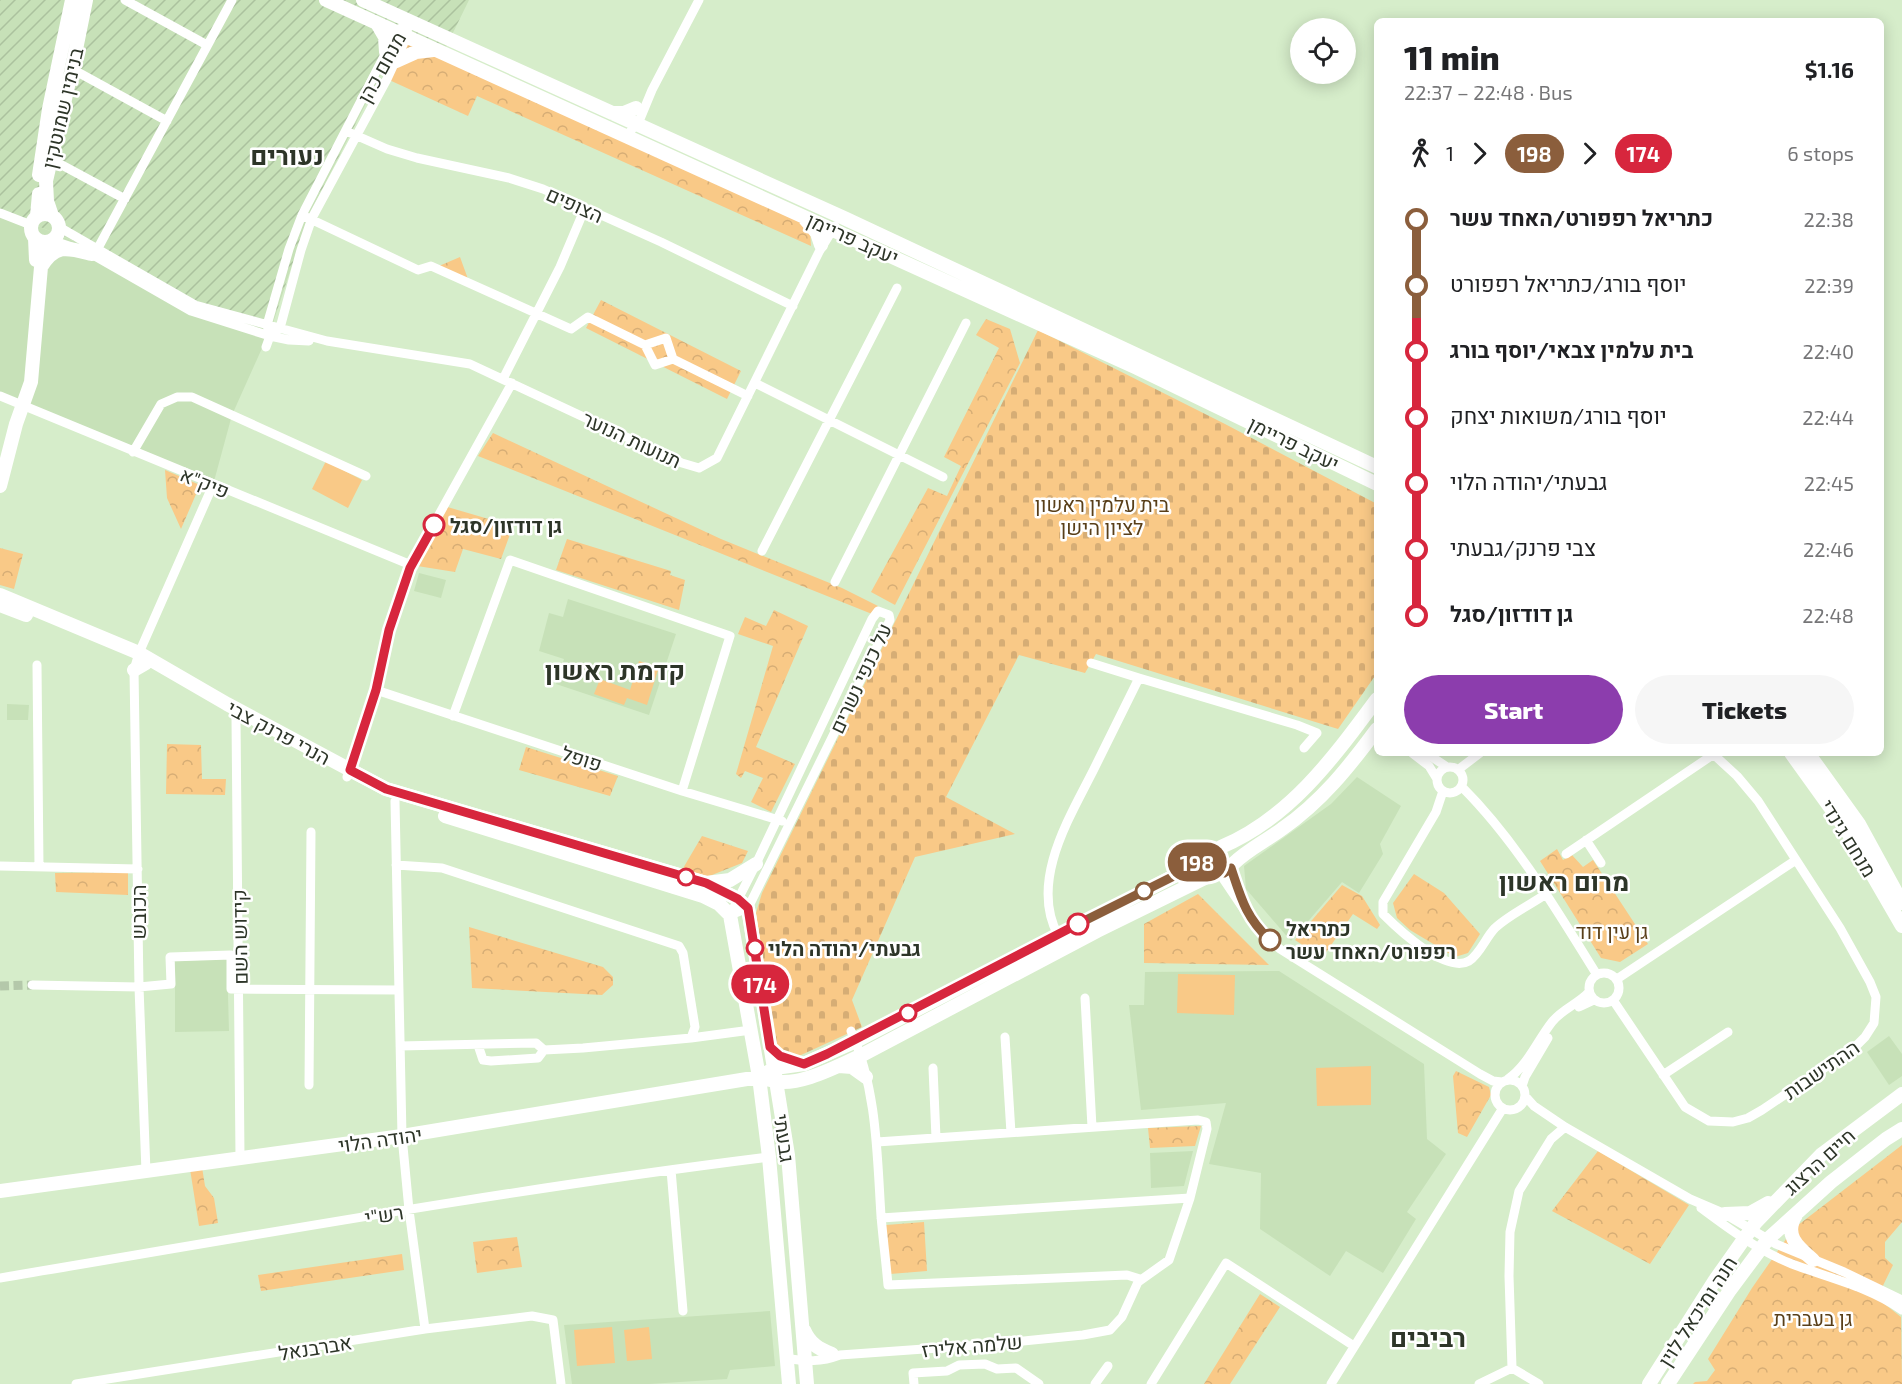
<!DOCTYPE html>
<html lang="en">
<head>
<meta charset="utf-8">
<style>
  body { margin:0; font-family:"Exo 2",Heebo,sans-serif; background:#f6f6f6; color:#202124; height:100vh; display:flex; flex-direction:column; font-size:22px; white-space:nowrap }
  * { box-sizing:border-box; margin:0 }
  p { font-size:20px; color:#757577 }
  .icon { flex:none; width:33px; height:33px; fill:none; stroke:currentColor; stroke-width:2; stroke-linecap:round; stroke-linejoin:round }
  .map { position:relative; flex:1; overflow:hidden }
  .panel { position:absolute; left:1374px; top:18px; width:510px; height:738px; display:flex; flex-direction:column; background:#fff; border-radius:9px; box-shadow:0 3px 15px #0003 }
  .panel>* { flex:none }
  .badge { padding:0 12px; border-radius:20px; font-size:21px; line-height:39px }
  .controls { position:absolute; left:1290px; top:18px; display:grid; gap:12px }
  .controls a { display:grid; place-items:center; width:66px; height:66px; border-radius:50%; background:#fff; box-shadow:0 3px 15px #0003; font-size:30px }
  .map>.badge { position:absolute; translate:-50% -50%; box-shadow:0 0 0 3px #fff }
  .legs { display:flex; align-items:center; gap:9px; height:66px; padding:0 30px; font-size:20px }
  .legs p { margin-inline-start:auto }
  .summary { display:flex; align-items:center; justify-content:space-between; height:102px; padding:0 30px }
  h1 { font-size:33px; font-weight:800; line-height:45px }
  .action { display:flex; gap:12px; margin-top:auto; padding:12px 30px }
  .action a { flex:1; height:69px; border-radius:36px; background:#8c3dad; color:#fff; font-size:24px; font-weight:800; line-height:69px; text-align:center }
  .action a+a { background:#f6f6f6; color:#202124 }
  ul { padding:0 30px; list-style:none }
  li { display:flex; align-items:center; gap:21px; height:66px; font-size:22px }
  li i { display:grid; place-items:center; width:9px; height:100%; margin:0 8px; background:currentColor }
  li i::after { content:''; width:15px; height:15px; margin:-8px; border:4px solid; border-radius:50%; background:#fff }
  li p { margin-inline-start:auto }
  li:first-child i { background:linear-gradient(#0000 50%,currentColor 0) }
  li:last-child i { background:linear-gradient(currentColor 50%,#0000 0) }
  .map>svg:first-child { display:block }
</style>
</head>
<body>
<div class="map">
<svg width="1902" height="1384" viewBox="0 0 1902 1384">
  <defs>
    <pattern id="industrial-furrows" width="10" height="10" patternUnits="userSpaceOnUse" patternTransform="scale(1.5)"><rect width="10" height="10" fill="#c7e1b8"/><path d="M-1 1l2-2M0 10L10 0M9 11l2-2" fill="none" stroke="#abc29e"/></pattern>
    <pattern id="cemetery-stones" width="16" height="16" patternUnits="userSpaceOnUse" patternTransform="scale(1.5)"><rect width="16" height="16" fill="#f9c987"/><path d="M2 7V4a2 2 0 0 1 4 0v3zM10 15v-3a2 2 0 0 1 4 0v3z" fill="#d6ad75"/></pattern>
    <pattern id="park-crowns" width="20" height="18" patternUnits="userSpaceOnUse" patternTransform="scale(1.5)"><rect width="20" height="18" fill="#f9c987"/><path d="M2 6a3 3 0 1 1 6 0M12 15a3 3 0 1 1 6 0" fill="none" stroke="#d6ad75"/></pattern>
  </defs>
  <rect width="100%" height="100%" fill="#d6edca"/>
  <path fill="#c7e1b8" d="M0,214L38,226L272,326L232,415L213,485L0,394Z
    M419,573L446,580L441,598L414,591Z
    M568,599L676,634L649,715L556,684L564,659L539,651L549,613L563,617Z
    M7,704L29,705L28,720H7Z
    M1357,777L1401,806L1380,844L1383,854L1359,893L1342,882L1291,941L1246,889L1244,866L1331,804Z
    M227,959L229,1031L175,1032V961Z
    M1279,971L1424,1064L1427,1139L1446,1154L1407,1212L1416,1219L1383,1273L1346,1251L1330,1276L1260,1229L1261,1173L1209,1164L1226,1103L1141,1110L1129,1005H1144L1145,972Z
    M1889,1036L1902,1054V1076L1889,1085L1867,1052Z
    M1193,1151L1184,1186L1151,1188L1150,1153Z
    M770,1311L775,1366L730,1370L727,1379L649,1384H572L564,1325Z"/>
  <path fill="url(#industrial-furrows)" d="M0,0H469L446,47L404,29L308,217L272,326L195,305L97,251L38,226L0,214Z"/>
  <path fill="url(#cemetery-stones)" d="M1038,330L1225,424L1377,504V673L1338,729L1096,654L1085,673L1019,655L946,797L1015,834L915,857L852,1000L862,1027L799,1056L786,1053L776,1046L756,913L762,893Z"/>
  <path fill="url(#park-crowns)" d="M406,38L793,211L810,230L811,246L477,96L468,116L387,79Z
    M460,257L468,279L439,266Z
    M601,300L741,371L727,399L586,328Z
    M986,319L1010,329L1020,363L895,605L871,592L928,488L947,496L961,466L944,457L999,348L976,335Z
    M493,433L721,539L842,588L878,606L872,614L478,456Z
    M165,470L200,485L181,529L167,498Z
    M444,506L513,526L501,559L463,549L455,572L411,565Z
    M567,539L671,571L670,575L685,580L679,610L556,570Z
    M0,548L23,554L14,589L0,585Z
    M774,610L808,626L756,747L795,764L771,812L751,802L763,778L745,771L741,778L736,774L773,646L738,634L745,617L766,626Z
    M167,744L201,745L202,779H226L225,795L166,794Z
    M526,747L618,776L610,796L519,770Z
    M702,836L748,851L742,863L707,877L682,870Z
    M1557,849L1563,860L1572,855L1583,867L1593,860L1648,944L1620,962L1601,958L1540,861Z
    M128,872V895L56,892L55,873Z
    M1414,874L1444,893L1480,934L1468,953L1455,957L1410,930L1397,918L1393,903Z
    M1342,885L1362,896L1380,925L1377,929L1353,914L1322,958L1295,940Z
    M1198,894L1269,965L1144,963V924Z
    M469,927L603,967L613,977V985L602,995L472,988Z
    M1456,1071L1489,1087L1491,1095L1467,1137L1458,1133L1453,1076Z
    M1201,1126L1195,1146L1150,1148L1148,1128Z
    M1902,1145V1222L1885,1242V1258L1893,1265L1877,1298L1901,1317L1902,1384H1693L1695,1382L1707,1381L1715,1370L1708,1359L1752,1288L1793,1229Z
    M1598,1151L1689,1205L1650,1264L1552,1211Z
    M202,1167L205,1186L214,1198L218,1223L199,1226L190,1169Z
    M924,1222L927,1271L890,1274L886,1225Z
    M517,1237L522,1267L477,1273L473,1242Z
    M402,1254L404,1270L261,1291L258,1275Z
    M1260,1294L1280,1307L1230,1384H1204Z"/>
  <path fill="#f9c987" d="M326,461L362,480L348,508L312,489Z
    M639,661L659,667L647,705L627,698L624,705L594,694L600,679L630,690Z
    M1178,974L1235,975L1234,1015L1177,1013Z
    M1371,1066V1105L1317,1106L1316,1068Z
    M612,1327L615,1363L577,1366L574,1330Z
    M649,1327L652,1359L627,1361L624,1330Z"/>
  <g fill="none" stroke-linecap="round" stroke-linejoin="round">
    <path stroke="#b4c8aa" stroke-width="9" stroke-dasharray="9 4.5" stroke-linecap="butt" d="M0,986L32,985"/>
    <path stroke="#fff" stroke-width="9" d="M125,0L207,45
      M72,69L167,121
      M346,131L387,149L417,158L509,178L543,189L661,242L793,306
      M626,137L640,119L652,90L699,0
      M47,157L125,199
      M0,213L31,225
      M302,215L418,270L431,266L571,329L588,317L645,345L655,365L673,359L748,396
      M59,227L195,305L327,341L470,364L682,463L699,468L717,458L819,252L835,226
      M51,240L72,247
      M98,248L232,0
      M88,252L191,311L270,336L289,340L309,341
      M268,329L267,325L289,249L302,215L396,33L401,28
      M645,345L666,338L673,359
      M266,347L270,336L280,328L301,250L312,218L387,79L406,38L409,20
      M503,379L560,267L585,208
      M755,383L943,477
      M0,396L411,565
      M133,452L161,404L177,397H192L366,476
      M762,551L897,288
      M835,582L966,323
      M878,611L889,615L890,620L748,908L730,915L756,864L872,619Z
      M1091,663L1139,678
      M37,665L39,867
      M376,690L682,791L782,821
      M453,716L510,560L730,636L682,791
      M236,718L240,1157
      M1412,753L1429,766L1437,779
      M1426,753L1447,767
      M1437 780a13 13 0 1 1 26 0a13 13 0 1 1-26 0Z
      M1459,769L1480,753
      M347,777L376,690L389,630L411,565L512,383
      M1462,787C1516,841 1556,909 1597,975
      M1443,791L1436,812L1383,902V914C1399,930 1446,974 1469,961C1480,954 1486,937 1495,928C1509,915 1530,905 1546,894
      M395,801L402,1136L409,1210L425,1329
      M1586,840L1601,863
      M1566,854L1714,754
      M396,865L442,868L679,946L683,953L695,1027L691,1038
      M0,866L138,869
      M1231,868L1240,897
      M1220,874L1255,926L1280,949L1480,1074L1493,1081L1502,1082
      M1058,935C1029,881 1070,817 1094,769C1109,739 1124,708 1139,678L1297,725L1317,733L1304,748
      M1589 988a15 15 0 1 1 30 0a15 15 0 1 1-30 0Z
      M1617,979L1796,860
      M32,985L139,987L171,984L170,957L231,955V989L399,990
      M1085,998L1092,1127
      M1613,1000L1685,1107L1709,1121L1733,1122L1748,1118L1762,1110L1854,1048L1865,1037L1874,1023L1876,997L1870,982L1840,928L1758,801L1737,776L1712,753
      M1579,1007L1594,1000
      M851,1031C877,1089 877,1154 881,1216C883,1239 886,1262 888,1285L1127,1275L1140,1279
      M1005,1037L1011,1133
      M478,1045L483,1060L491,1061L538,1058L544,1050
      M400,1046L536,1043L544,1050L583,1048L691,1038L751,1030
      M933,1068L936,1138
      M1663,1075L1728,1032
      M1508,1079C1528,1065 1537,1041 1552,1022C1562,1009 1578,1004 1589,992
      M1495 1095a15 15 0 1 1 30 0a15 15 0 1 1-30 0Z
      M309,1085L311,832
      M1522,1086L1525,1077L1548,1038
      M1525,1096L1534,1106L1565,1127L1690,1199L1725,1214L1776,1244L1844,1272L1902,1300
      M671,1170L683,1311
      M146,1172L139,987L134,670L139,653L213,485
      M1701,1208C1729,1229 1759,1251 1792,1264C1829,1278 1870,1287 1902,1310
      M881,1218L1190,1198
      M0,1278C256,1235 512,1189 769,1157
      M786,1358C806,1362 821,1362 840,1355L994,1344L1083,1335L1110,1330L1122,1317L1138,1282L1169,1260L1190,1198L1207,1129L1206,1122L1198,1120L877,1142
      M1512,1368L1509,1276L1510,1232L1519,1191L1551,1139L1565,1127
      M1512,1368L1539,1384
      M76,1384L425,1329L532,1316L553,1320L561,1384
      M914,1384L913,1373L947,1371L959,1365L985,1364L997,1369L1016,1368L1039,1384
      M1095,1384L1108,1366
      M1151,1384L1226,1263L1354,1346
      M1331,1384L1503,1108
      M1479,1384L1512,1368"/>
    <path stroke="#fff" stroke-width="14" d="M326,0L1137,368L1377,484
      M363,0L844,218L1377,467
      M378,25L385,37L386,52
      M396,61L416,52L433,50
      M612,113H624L636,108
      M39,175L49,109L72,0
      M31 228a14 14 0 1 1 28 0a14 14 0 1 1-28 0Z
      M37,216L39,194
      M52,216L47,201L46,181L72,69L86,0
      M805,219L817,233L821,245
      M35,238L36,260
      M41,267C56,243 68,248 92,254
      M0,486L16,424L31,382L41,267L46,242
      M0,595L139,653L227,704L386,789L706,883L738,899L748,908L788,1155L807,1384
      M0,605L26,615
      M134,670L146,663
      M1791,753L1847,831L1902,926
      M1808,753L1859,824L1902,903
      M445,816L703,896L719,904L730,915L759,1077L769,1157L789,1384
      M1221,847C1290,818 1334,757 1377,699
      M1233,864C1247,850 1266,841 1282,829C1321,802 1349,767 1377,729
      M706,883L730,880L756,864
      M839,1066L852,1067L866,1077
      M770,1080C796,1089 838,1066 862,1055L1097,931L1215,873
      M0,1191L402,1136L759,1077L775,1068L804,1064L856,1041L1180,873L1208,855
      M1725,1214L1750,1213L1768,1203
      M1796,1215C1783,1235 1798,1247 1813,1260
      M804,1330C810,1344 819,1349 832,1354
      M1649,1384L1715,1280L1756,1222L1822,1154L1902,1094
      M1668,1384L1730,1290L1768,1239L1831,1182L1886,1139L1902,1129"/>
  </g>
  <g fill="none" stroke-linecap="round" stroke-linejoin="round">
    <defs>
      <path id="line-1" d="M1078,924L1180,873L1208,855L1207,863L1215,873H1224L1231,868C1241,898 1246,918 1270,940"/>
      <path id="line-2" d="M434,525L410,568L389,630L376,690L350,770L386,789L706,883L738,899L748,908L770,1047L780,1056L804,1064L827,1054L1078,924"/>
    </defs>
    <use href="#line-1" stroke="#fff" stroke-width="14"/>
    <use href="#line-2" stroke="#fff" stroke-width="14"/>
    <use href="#line-1" stroke="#8b5e3c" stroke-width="9"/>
    <use href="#line-2" stroke="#d7263d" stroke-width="9"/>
  </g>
  <g fill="#fff" stroke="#d7263d" stroke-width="3">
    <circle cx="434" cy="525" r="10"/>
    <circle cx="686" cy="877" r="8"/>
    <circle cx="1078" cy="924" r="10"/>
    <circle cx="755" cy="948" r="8"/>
    <circle cx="908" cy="1013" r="8"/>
  </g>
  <g fill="#fff" stroke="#8b5e3c" stroke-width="3">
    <circle cx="1144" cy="891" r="8"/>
    <circle cx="1270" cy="940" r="10"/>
  </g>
  <g text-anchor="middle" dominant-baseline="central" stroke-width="5" stroke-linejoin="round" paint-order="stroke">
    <g font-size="20" fill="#2d3528" stroke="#fff">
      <text transform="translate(381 67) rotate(-61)">מנחם כהן</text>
      <text transform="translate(62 108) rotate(-77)">בנימין שמוטקין</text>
      <text transform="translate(575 204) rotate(24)">הצופים</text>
      <text transform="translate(853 238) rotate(24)">יעקב פריימן</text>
      <text transform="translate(632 439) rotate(25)">תנועות הנוער</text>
      <text transform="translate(1294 443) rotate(26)">יעקב פריימן</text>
      <text transform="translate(205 482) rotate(22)">פיק"א</text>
      <text transform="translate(860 678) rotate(-65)">על כנפי נשרים</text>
      <text transform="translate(279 732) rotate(28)">הנרי פרנק צבי</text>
      <text transform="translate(582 758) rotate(18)">פופל</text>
      <text transform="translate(1849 838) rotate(58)">מנחם גינדי</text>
      <text transform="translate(138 912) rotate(-90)">הכובש</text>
      <text transform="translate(239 937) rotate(-91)">קידוש השם</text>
      <text transform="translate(1821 1069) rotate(-35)">ההתישבות</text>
      <text transform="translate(785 1138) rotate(82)">גבעתי</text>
      <text transform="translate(380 1139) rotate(-8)">יהודה הלוי</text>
      <text transform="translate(1819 1161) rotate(-42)">חיים הרצוג</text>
      <text transform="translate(384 1214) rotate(-9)">רש"י</text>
      <text transform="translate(1697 1311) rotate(-57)">חנה ומיכאל לוין</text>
      <text transform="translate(972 1345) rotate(-5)">שלמה אלירז</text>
      <text transform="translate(315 1347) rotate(-9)">אברבנאל</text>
    </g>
    <g font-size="20" fill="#593f19" stroke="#fff">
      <text x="1102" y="504">בית עלמין ראשון<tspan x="1102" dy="23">לציון הישן</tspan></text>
      <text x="1612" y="931">גן עין דוד</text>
      <text x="1813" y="1318">גן בעברית</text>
    </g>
    <g font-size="20" font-weight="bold" fill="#2d3528" stroke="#fff" text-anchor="start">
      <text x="450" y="525">גן דודזון/סגל</text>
      <text x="1286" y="928">כתריאל<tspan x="1286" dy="23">רפפורט/האחד עשר</tspan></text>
      <text x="768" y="948">גבעתי/יהודה הלוי</text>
    </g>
    <g font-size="26" font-weight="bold" fill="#2d3528" stroke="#fff">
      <text x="287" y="154">נעורים</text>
      <text x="615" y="669">קדמת ראשון</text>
      <text x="1564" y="880">מרום ראשון</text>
      <text x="1428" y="1336">רביבים</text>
    </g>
  </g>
</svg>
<div class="controls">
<a><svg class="icon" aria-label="locate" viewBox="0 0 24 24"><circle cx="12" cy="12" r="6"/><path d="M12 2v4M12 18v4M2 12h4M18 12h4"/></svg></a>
</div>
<b class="badge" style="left:1197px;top:862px;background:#8b5e3c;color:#fff">198</b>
<b class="badge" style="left:760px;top:984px;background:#d7263d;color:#fff">174</b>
<section class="panel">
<div class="summary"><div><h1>11 min</h1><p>22:37 – 22:48 · Bus</p></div><b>$1.16</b></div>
<div class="legs"><svg class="icon" aria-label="walk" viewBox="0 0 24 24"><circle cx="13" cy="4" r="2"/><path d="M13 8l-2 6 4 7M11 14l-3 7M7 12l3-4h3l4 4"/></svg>1<svg class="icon" aria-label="forward" viewBox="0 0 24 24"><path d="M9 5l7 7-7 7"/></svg><b class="badge" style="background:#8b5e3c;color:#fff">198</b><svg class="icon" aria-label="forward" viewBox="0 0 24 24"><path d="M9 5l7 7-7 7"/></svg><b class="badge" style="background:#d7263d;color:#fff">174</b><p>6 stops</p></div>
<ul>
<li><i style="color:#8b5e3c"></i><b>כתריאל רפפורט/האחד עשר</b><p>22:38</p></li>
<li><i style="color:#8b5e3c"></i><span>יוסף בורג/כתריאל רפפורט</span><p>22:39</p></li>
<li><i style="color:#d7263d"></i><b>בית עלמין צבאי/יוסף בורג</b><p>22:40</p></li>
<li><i style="color:#d7263d"></i><span>יוסף בורג/משואות יצחק</span><p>22:44</p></li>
<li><i style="color:#d7263d"></i><span>גבעתי/יהודה הלוי</span><p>22:45</p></li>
<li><i style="color:#d7263d"></i><span>צבי פרנק/גבעתי</span><p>22:46</p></li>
<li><i style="color:#d7263d"></i><b>גן דודזון/סגל</b><p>22:48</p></li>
</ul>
<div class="action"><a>Start</a><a>Tickets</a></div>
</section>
</div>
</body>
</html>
